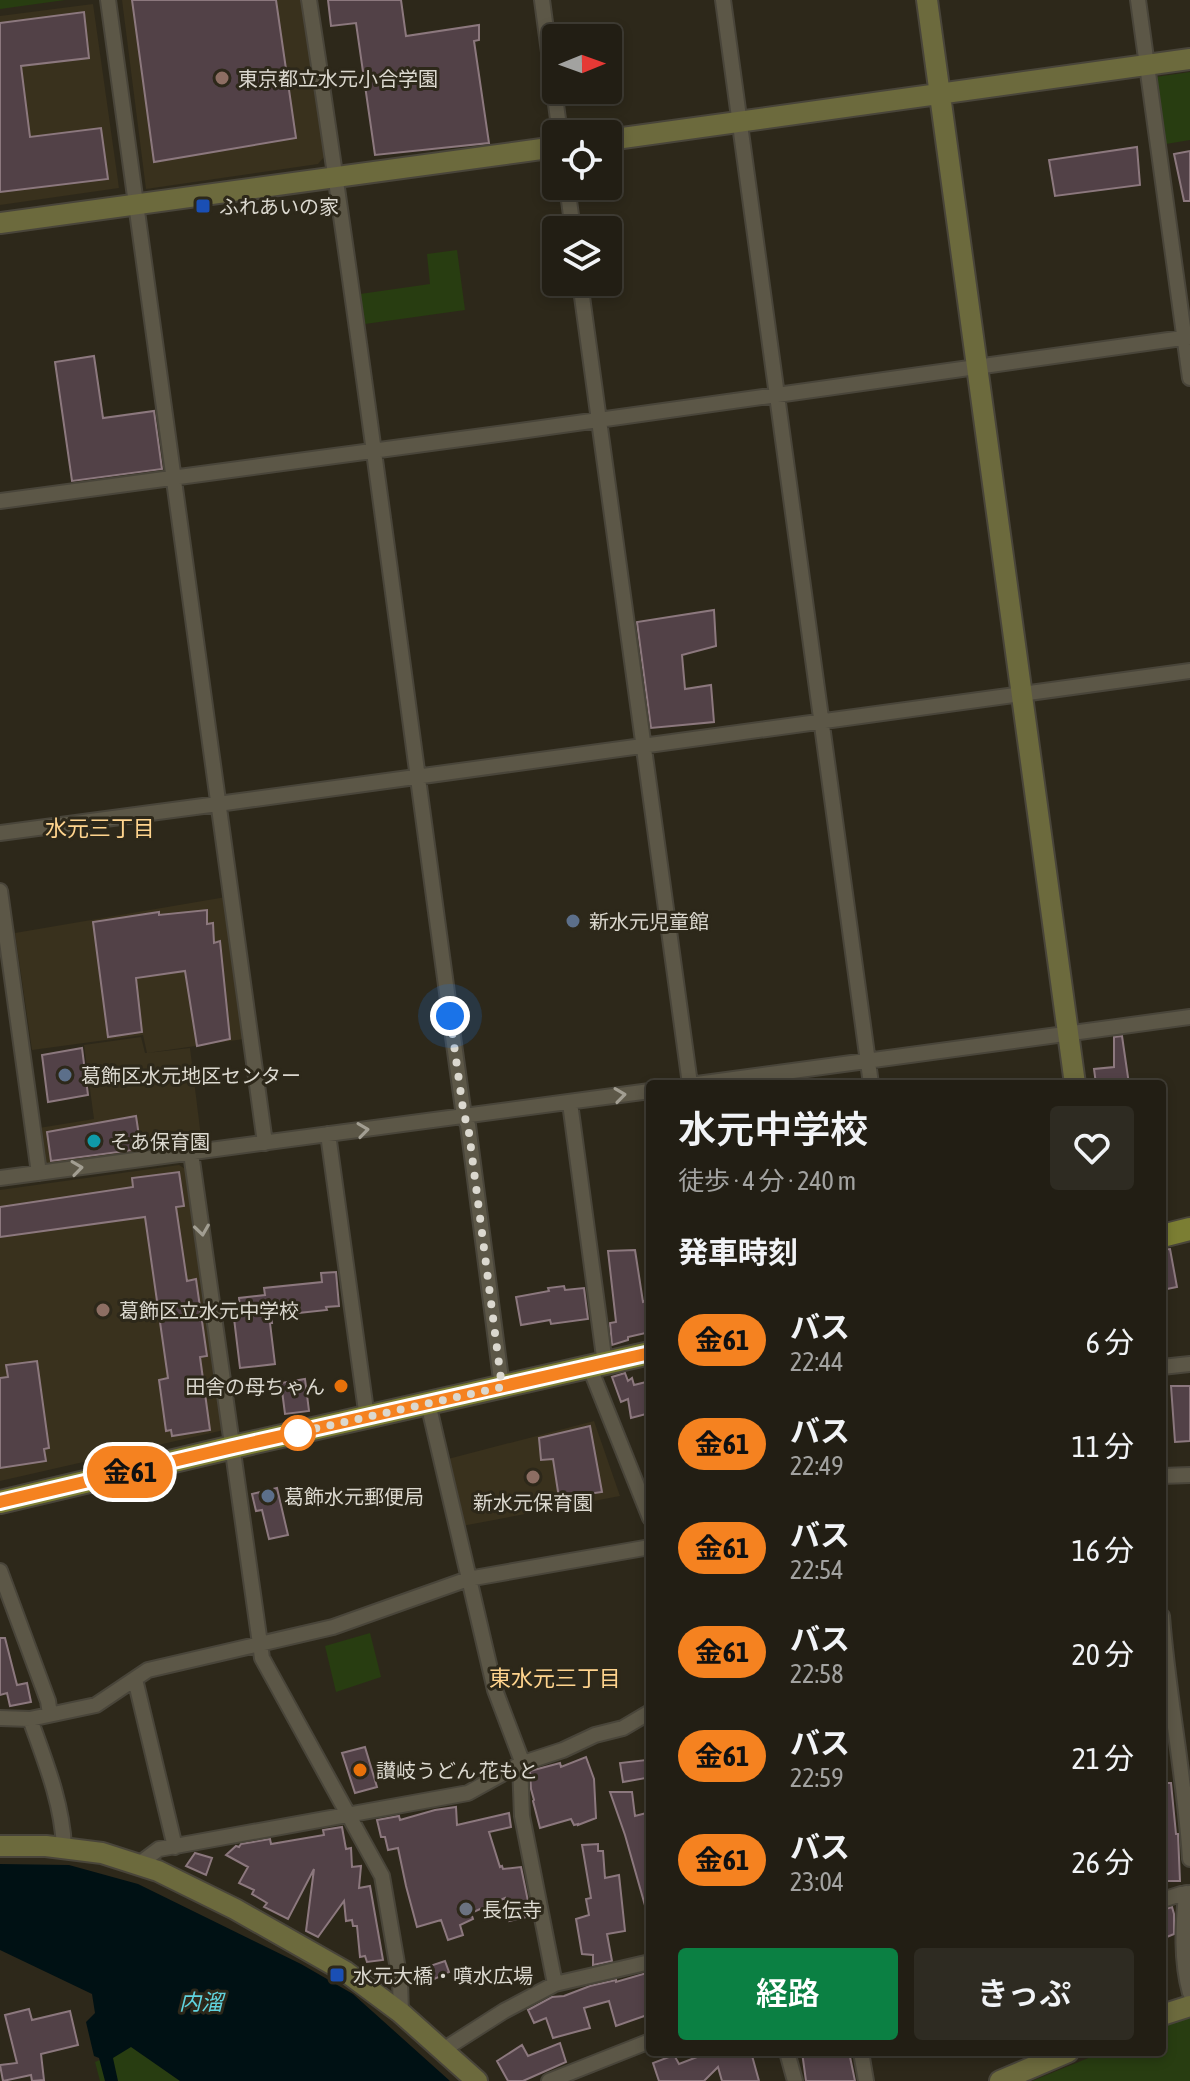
<!DOCTYPE html>
<html lang="ja">
<head>
<meta charset="utf-8">
<style>
  body { margin:0; font-family:"Asap Condensed","Noto Sans JP",sans-serif; background:#2e2b22; color:#f1f3f6; height:100vh; display:flex; flex-direction:column; font-size:30px; white-space:nowrap }
  * { box-sizing:border-box; margin:0 }
  p { font-size:26px; color:#a2a2a0 }
  .icon { flex:none; width:44px; height:44px; fill:none; stroke:currentColor; stroke-width:2; stroke-linecap:round; stroke-linejoin:round }
  .map { position:relative; flex:1; overflow:hidden }
  .panel { position:absolute; left:646px; top:1080px; width:520px; height:976px; display:flex; flex-direction:column; background:#221e14; border-radius:8px; box-shadow:0 4px 12px #0003,0 0 0 2px #3f3c34 }
  .panel>* { flex:none }
  .badge { padding:0 16px; border-radius:26px; font-size:28px; line-height:52px }
  .needle { width:52px; rotate:89deg }
  .controls { position:absolute; left:542px; top:24px; display:grid; gap:16px }
  .controls a { display:grid; place-items:center; width:80px; height:80px; border-radius:8px; background:#221e14; box-shadow:0 4px 12px #0003,0 0 0 2px #3f3c34; font-size:40px }
  .you { position:absolute; width:40px; height:40px; margin:-20px; border:6px solid #fff; border-radius:50%; background:#1a73e8; box-shadow:0 0 0 12px #1a73e833 }
  .map>.badge { position:absolute; translate:-50% -50%; box-shadow:0 0 0 4px #fff }
  h2 { padding:0 32px; font-size:30px; line-height:72px }
  .round { display:grid; place-items:center; flex:none; width:84px; height:84px; border-radius:8px; background:#2e2b22 }
  .summary { display:flex; align-items:center; justify-content:space-between; height:136px; padding:0 32px }
  h1 { font-size:38px; font-weight:600; line-height:60px }
  .primary-button { display:flex; gap:16px; margin-top:auto; padding:16px 32px }
  .primary-button a { flex:1; height:92px; border-radius:8px; background:#0b8043; color:#fff; font-size:32px; font-weight:600; line-height:92px; text-align:center }
  .primary-button a+a { background:#2e2b22; color:#f1f3f6 }
  ul { padding:0; list-style:none }
  li { display:flex; align-items:center; gap:24px; height:104px; padding:0 32px }
  li div { flex:1 }
  li b { display:block; font-size:30px }
  li em { font-style:normal }
  li .badge { min-width:88px; font-weight:700; text-align:center }
  .map>svg:first-child { display:block }
</style>
</head>
<body>
<div class="map">
<svg width="1190" height="2081" viewBox="0 0 1190 2081">
  <rect width="100%" height="100%" fill="#2d281a"/>
  <path fill="#39311d" d="M122,0H302L325,156L318,164L146,189Z
    M93,4L119,188L0,205V16Z
    M226,897L244,1039L147,1053L190,1048L202,1145L43,1169L39,1128L94,1119L84,1045L141,1037L145,1053H147L143,1035L32,1050L15,933Z
    M179,1165L187,1170L224,1430L0,1481V1190Z
    M594,1421L620,1496L462,1526L448,1459Z"/>
  <path fill="#283d11" d="M0,0H65L0,9Z
    M1190,72V140L1166,144L1155,77Z
    M457,250L465,310L365,324L360,294L430,284L427,254Z
    M370,1633L381,1677L336,1692L325,1646Z
    M1190,2015V2081H1032L1103,2052H1162V2027Z
    M131,2046L180,2081H100L95,2062Z"/>
  <path fill="#001114" d="M0,1864L69,1865L138,1884L301,1964L353,1994L450,2081H180L131,2047L113,2058L118,2081H105L99,2058L94,2056L86,2022L95,2013L92,1994L0,1950Z"/>
  <path fill="#524147" stroke="#8c787e" stroke-width="2" d="M132,0H276L296,138L154,162Z
    M328,0H401L406,36L479,25V40L474,41L489,143L375,155L356,23L331,26Z
    M84,12L89,58L21,66L30,137L101,128L108,179L0,192V23Z
    M1137,147L1140,185L1055,196L1049,160Z
    M1190,151V201H1184L1174,154Z
    M94,356L103,418L154,411L162,469L72,481L55,362Z
    M714,610L716,646L682,655L685,689L711,685L714,722L651,728L637,622Z
    M207,910V924L213,923L214,943L220,941L230,1039L197,1046L185,971L136,978L142,1032L108,1037L93,922L159,912V915Z
    M1122,1036L1129,1084H1096L1094,1069L1114,1067V1037Z
    M82,1048L88,1095L48,1102L42,1055Z
    M136,1116L141,1149L51,1161L47,1132Z
    M179,1172L184,1206L176,1207L187,1281L196,1279L207,1356L200,1357L210,1430L172,1436L171,1430L166,1431L159,1380L168,1378L145,1217L0,1237V1207L133,1187L132,1178Z
    M1170,1249L1177,1287L1162,1290V1250Z
    M635,1250L643,1302L650,1300V1332L628,1337V1340L612,1345L610,1323L616,1322L608,1251Z
    M336,1272L339,1306L326,1307L327,1310L271,1316L272,1323H270L275,1364L240,1368L233,1310L240,1309L239,1298L265,1295L264,1288L322,1282L321,1273Z
    M564,1286L565,1290L584,1288L588,1319L551,1324L550,1320L521,1325L516,1297L549,1291L548,1288Z
    M37,1361L49,1448L44,1449L46,1461L0,1468V1378L8,1377L6,1365Z
    M625,1373L628,1381L632,1378L634,1385L650,1381V1413L631,1418L628,1399L621,1402L612,1377Z
    M305,1379L309,1411L285,1414L281,1383Z
    M1171,1386H1190V1441L1175,1442Z
    M590,1426L602,1492L559,1498L553,1459L541,1460L539,1438Z
    M277,1488L288,1535L269,1539L262,1510L256,1511L252,1494Z
    M0,1638H5L17,1685L27,1683L31,1702L10,1706L7,1693L0,1695Z
    M365,1747L377,1787L355,1793L342,1753Z
    M586,1757L594,1779L596,1818L578,1825V1824L574,1825L571,1819L540,1828L533,1801L534,1800L531,1789L530,1771L560,1763L561,1767Z
    M646,1760V1778L623,1782L620,1763Z
    M1162,1783H1171L1176,1834H1178L1180,1881H1162Z
    M610,1792H632L635,1816L650,1812V1908L646,1909L625,1835Z
    M456,1807L457,1825L509,1813L511,1827L489,1832L500,1867L502,1866L503,1869L521,1867L531,1916L509,1921L505,1898L471,1913L473,1919L460,1925L463,1935L448,1940L441,1920L417,1927L406,1886L398,1848L388,1850L385,1837H381L377,1820L399,1816L400,1820L435,1810Z
    M342,1827L346,1849L351,1848L352,1867L361,1866L359,1888L370,1886L383,1960L367,1962L365,1956L360,1957L357,1926H353L352,1920L346,1921L344,1901L318,1937L306,1931L314,1869L288,1919L264,1907L267,1903L252,1894L254,1890L239,1883L248,1867L226,1855L236,1846L239,1847L241,1844L270,1839L271,1844L324,1835L323,1830Z
    M598,1844V1851H603L605,1878L619,1875L625,1931L607,1934L612,1961L593,1965V1955L582,1954L576,1919L589,1915L586,1899L591,1898L582,1845Z
    M195,1853L212,1858L206,1875L186,1866Z
    M1172,1907L1174,1914V1934L1162,1939V1910Z
    M445,1961L449,1972L424,1984L418,1970Z
    M650,1972V2014L616,2026L609,2001L584,2008L590,2028L553,2038L546,2018L534,2023L528,2010L552,1997L564,1996L590,1986L616,1980V1982Z
    M29,2009L32,2020L70,2011L78,2045L41,2054L44,2080L32,2081L31,2075L3,2081L0,2065L17,2063L5,2015Z
    M560,2043L566,2062L523,2081H508L497,2061L522,2045L528,2056Z
    M710,2052H751L759,2081H722L718,2067L704,2081H659L653,2063L674,2055L679,2064Z
    M802,2052H849L855,2081H806Z"/>
  <g fill="none" stroke-linecap="round" stroke-linejoin="round">
    <defs>
      <path id="street" d="M108,0L265,1143
        M309,0C366,371 412,744 464,1116L468,1125L502,1387
        M542,0L560,134
        M723,0L871,1084
        M1138,0L1190,378
        M567,186L573,230
        M580,282L690,1084
        M0,501L513,432L1190,337
        M0,833L218,804L1190,671
        M0,891L39,1173
        M697,1084L1190,1017
        M570,1103L605,1364
        M328,1134L367,1418
        M191,1153L262,1658L382,1876L400,1981L401,2013
        M0,1178L650,1091
        M1162,1367L1190,1364
        M590,1368L650,1518
        M428,1403L495,1690L523,1764
        M1162,1476L1190,1475
        M0,1571L48,1701L50,1714
        M1162,1616C1168,1697 1185,1777 1190,1859
        M135,1679L175,1847
        M0,1718L30,1719L96,1705L148,1670L333,1627L468,1579L650,1547
        M30,1719C45,1761 62,1802 64,1847
        M520,1764L522,1816L555,1984
        M139,1864L159,1849L468,1793L520,1764L563,1750L595,1735L623,1728L650,1712
        M1186,1893C1183,1927 1181,1960 1190,1993
        M1162,1900L1181,1894L1190,1893
        M443,2050L504,2011L555,1984L650,1962
        M787,2052L795,2081
        M861,2052L866,2081
        M549,2081L650,2041"/>
      <path id="secondary" d="M927,0L1075,1084
        M608,140L1190,59
        M0,223L556,147
        M0,1846H46L102,1853L158,1871L235,1909L346,1972L401,2013L477,2081
        M1162,2015L1190,2006
        M1000,2081L1068,2052"/>
      <path id="primary" d="M1162,1236L1190,1229
        M0,1502L233,1447L650,1353"/>
    </defs>
    <use href="#street" stroke="#49453a" stroke-width="18"/>
    <use href="#secondary" stroke="#49453a" stroke-width="24"/>
    <use href="#primary" stroke="#49453a" stroke-width="26"/>
    <use href="#street" stroke="#5c5747" stroke-width="14"/>
    <use href="#secondary" stroke="#6c6a3d" stroke-width="20"/>
    <use href="#primary" stroke="#7b7e33" stroke-width="22"/>
  </g>
  <defs><path id="oneway-chevron" d="M-2-3.5L2.5 0L-2 3.5" fill="none" stroke-width="1.6" stroke-linecap="round" stroke-linejoin="round" transform="scale(2)"/></defs>
  <g stroke="#a29e92">
    <use href="#oneway-chevron" transform="translate(620 1095) rotate(-8)"/>
    <use href="#oneway-chevron" transform="translate(363 1130) rotate(-8)"/>
    <use href="#oneway-chevron" transform="translate(77 1168) rotate(-8)"/>
    <use href="#oneway-chevron" transform="translate(202 1230) rotate(82)"/>
  </g>
  <g fill="none" stroke-linecap="round" stroke-linejoin="round">
    <defs>
      <path id="line" d="M0,1502L233,1447L650,1353"/>
    </defs>
    <use href="#line" stroke="#fff" stroke-width="18"/>
    <use href="#line" stroke="#f58220" stroke-width="12"/>
    <path stroke="#dbd8cf" stroke-width="8" stroke-dasharray="0 14.4" d="M298,1433L286,1435L502,1387L468,1125L464,1116L450,1016"/>
  </g>
  <g fill="#8d6e63" stroke="#2d281a" stroke-width="3">
    <circle cx="222" cy="78" r="8"/>
    <circle cx="103" cy="1310" r="8"/>
    <circle cx="533" cy="1477" r="8"/>
  </g>
  <g fill="#1a4fb4" stroke="#2d281a" stroke-width="3">
    <rect x="195" y="198" width="16" height="16" rx="4"/>
    <rect x="329" y="1967" width="16" height="16" rx="4"/>
  </g>
  <g fill="#5c6f8a" stroke="#2d281a" stroke-width="3">
    <circle cx="573" cy="921" r="8"/>
    <circle cx="65" cy="1075" r="8"/>
    <circle cx="268" cy="1496" r="8"/>
  </g>
  <circle fill="#0f9aa8" stroke="#2d281a" stroke-width="3" cx="94" cy="1141" r="8"/>
  <g fill="#e8710a" stroke="#2d281a" stroke-width="3">
    <circle cx="341" cy="1386" r="8"/>
    <circle cx="360" cy="1770" r="8"/>
  </g>
  <circle fill="#fff" stroke="#f58220" stroke-width="4" cx="298" cy="1433" r="16"/>
  <circle fill="#6b7280" stroke="#2d281a" stroke-width="3" cx="466" cy="1909" r="8"/>
  <g text-anchor="middle" dominant-baseline="central" stroke-width="6" stroke-linejoin="round" paint-order="stroke">
    <g font-size="20" fill="#dbd8cf" stroke="#2d281a" text-anchor="start">
      <text x="238" y="78">東京都立水元小合学園</text>
      <text x="219" y="206">ふれあいの家</text>
      <text x="589" y="921">新水元児童館</text>
      <text x="81" y="1075">葛飾区水元地区センター</text>
      <text x="110" y="1141">そあ保育園</text>
      <text x="119" y="1310">葛飾区立水元中学校</text>
      <text x="325" y="1386" text-anchor="end">田舎の母ちゃん</text>
      <text x="284" y="1496">葛飾水元郵便局</text>
      <text x="533" y="1502" text-anchor="middle">新水元保育園</text>
      <text x="376" y="1770">讃岐うどん 花もと</text>
      <text x="482" y="1909">長伝寺</text>
      <text x="353" y="1975">水元大橋・噴水広場</text>
    </g>
    <g font-size="22" fill="#ffd48e" stroke="#2d281a">
      <text x="100" y="828">水元三丁目</text>
      <text x="555" y="1678">東水元三丁目</text>
    </g>
    <g font-size="22" font-style="italic" fill="#60d3de" stroke="#2d281a">
      <text x="201" y="2002">内溜</text>
    </g>
  </g>
</svg>
<div class="controls">
<a><svg class="needle" viewBox="-14 -14 28 28"><path d="M0-13l5 13h-10z" fill="#e53935"/><path d="M0 13l5-13h-10z" fill="#a2a2a0"/></svg></a>
<a><svg class="icon" aria-label="locate" viewBox="0 0 24 24"><circle cx="12" cy="12" r="6"/><path d="M12 2v4M12 18v4M2 12h4M18 12h4"/></svg></a>
<a><svg class="icon" aria-label="layers" viewBox="0 0 24 24"><path d="M12 4l9 5-9 5-9-5zM3 14l9 5 9-5"/></svg></a>
</div>
<div class="you" style="left:450px;top:1016px"></div>
<b class="badge" style="left:130px;top:1472px;background:#f58220;color:#111">金61</b>
<section class="panel">
<div class="summary"><div><h1>水元中学校</h1><p>徒歩 · 4 分 · 240 m</p></div><a class="round"><svg class="icon" aria-label="heart" viewBox="0 0 24 24"><path d="M12 20l-8-8c-3-5 5-10 8-4 3-6 11-1 8 4z"/></svg></a></div>
<h2>発車時刻</h2>
<ul>
<li><span class="badge" style="background:#f58220;color:#111">金61</span><div><b>バス</b><p>22:44</p></div><em>6 分</em></li>
<li><span class="badge" style="background:#f58220;color:#111">金61</span><div><b>バス</b><p>22:49</p></div><em>11 分</em></li>
<li><span class="badge" style="background:#f58220;color:#111">金61</span><div><b>バス</b><p>22:54</p></div><em>16 分</em></li>
<li><span class="badge" style="background:#f58220;color:#111">金61</span><div><b>バス</b><p>22:58</p></div><em>20 分</em></li>
<li><span class="badge" style="background:#f58220;color:#111">金61</span><div><b>バス</b><p>22:59</p></div><em>21 分</em></li>
<li><span class="badge" style="background:#f58220;color:#111">金61</span><div><b>バス</b><p>23:04</p></div><em>26 分</em></li>
</ul>
<div class="primary-button"><a>経路</a><a>きっぷ</a></div>
</section>
</div>
</body>
</html>
